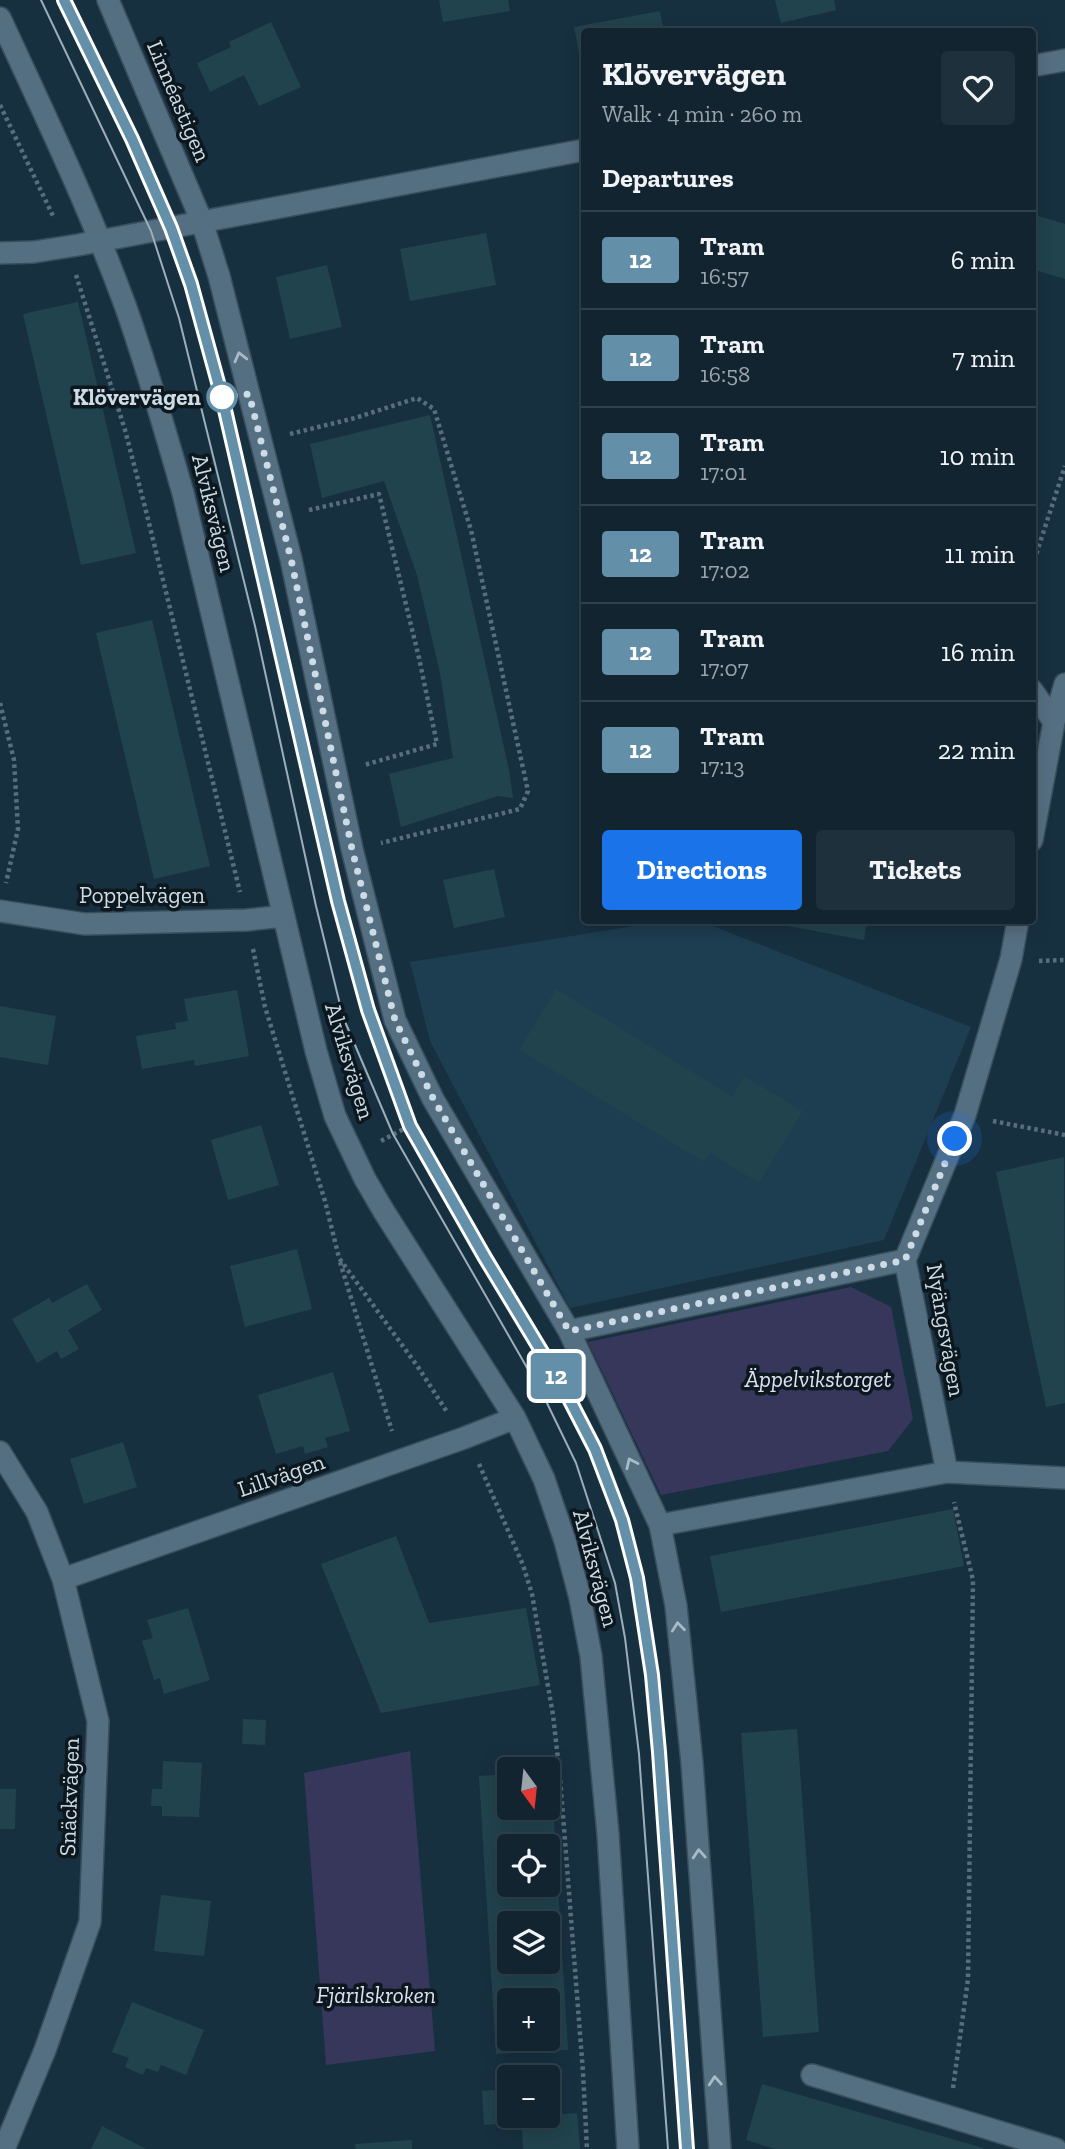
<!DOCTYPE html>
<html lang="en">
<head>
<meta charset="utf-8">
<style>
  body { margin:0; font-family:"Zilla Slab",serif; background:#1e303c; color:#f1f3f6; height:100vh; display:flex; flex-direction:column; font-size:26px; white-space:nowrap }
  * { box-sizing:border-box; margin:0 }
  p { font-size:23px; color:#9ca4ab }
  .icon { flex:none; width:38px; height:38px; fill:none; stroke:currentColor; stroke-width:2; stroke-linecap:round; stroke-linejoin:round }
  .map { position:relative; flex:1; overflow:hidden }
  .panel { position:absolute; left:581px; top:28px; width:455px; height:896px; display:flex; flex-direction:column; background:#112430; border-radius:7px; box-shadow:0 4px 18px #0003,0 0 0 2px #30414c }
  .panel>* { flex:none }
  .badge { padding:0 14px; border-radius:5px; font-size:24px; line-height:46px }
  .needle { width:46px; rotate:165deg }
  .controls { position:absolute; left:497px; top:1757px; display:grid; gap:14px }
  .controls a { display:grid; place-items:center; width:63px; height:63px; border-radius:7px; background:#112430; box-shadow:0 4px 18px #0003,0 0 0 2px #30414c; font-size:35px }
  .you { position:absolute; width:35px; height:35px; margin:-18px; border:5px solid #fff; border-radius:50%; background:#1a73e8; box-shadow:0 0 0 10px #1a73e833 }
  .map>.badge { position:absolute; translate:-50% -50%; box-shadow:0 0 0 4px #fff }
  h2 { padding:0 21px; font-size:26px; line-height:63px }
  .round { display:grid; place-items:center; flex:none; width:74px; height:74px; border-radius:7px; background:#1e303c }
  .summary { display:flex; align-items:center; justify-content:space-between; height:119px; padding:0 21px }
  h1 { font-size:33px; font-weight:700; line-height:52px }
  .primary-button { display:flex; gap:14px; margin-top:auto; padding:14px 21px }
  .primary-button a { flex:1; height:80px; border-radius:7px; background:#1a73e8; color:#fff; font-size:28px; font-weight:700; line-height:80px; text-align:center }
  .primary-button a+a { background:#1e303c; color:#f1f3f6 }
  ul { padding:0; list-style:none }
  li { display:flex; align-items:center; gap:21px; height:98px; padding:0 21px; border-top:2px solid #30414c }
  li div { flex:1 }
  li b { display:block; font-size:26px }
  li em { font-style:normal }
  li .badge { min-width:77px; font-weight:700; text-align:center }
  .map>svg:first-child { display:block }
</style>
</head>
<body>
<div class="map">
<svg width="1065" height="2149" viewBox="0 0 1065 2149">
  <rect width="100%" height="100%" fill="#173040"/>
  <path fill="#1d3d50" d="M665,921H700L971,1027L884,1240L570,1308L430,1041L410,962Z"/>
  <path fill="#36375b" d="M851,1287L891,1307L913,1419L888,1451L661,1495L588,1342Z
    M410,1751L435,2051L326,2065L304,1773Z"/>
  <path fill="#21434d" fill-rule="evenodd" d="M439,0H508L510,11L443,22Z
    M775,0H834L836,10L781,23Z
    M660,11L664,32H584L583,74L574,27Z
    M271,22L301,87L259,106L244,75L210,92L197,63L231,47L229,42Z
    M1032,214L1065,224V279L1032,269Z
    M486,233L496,285L410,301L400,249Z
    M327,265L342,327L290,339L276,277Z
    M78,302L136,553L81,565L23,314Z
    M430,415L509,770L513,798L498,796L401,827L389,774L453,758L440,673L417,575L384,481L322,498L310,444Z
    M152,620L210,866L154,879L96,633Z
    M494,869L505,917L454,928L443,880Z
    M789,920H867L864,940L788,926Z
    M556,989L732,1096L744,1076L803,1111L759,1183L710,1153L704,1162L519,1050Z
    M237,990L249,1056L195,1066L194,1060L142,1069L136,1036L176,1029L175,1023L188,1021L184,999Z
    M0,1006L56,1016L48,1065L0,1057Z
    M261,1125L279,1185L228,1200L211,1140Z
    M1064,1157L1065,1403L1046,1407L996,1172Z
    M297,1249L312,1309L245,1327L230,1266Z
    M87,1284L102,1310L68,1330L79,1349L61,1359L57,1351L37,1363L12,1319L49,1298L52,1303Z
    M333,1372L350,1431L325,1438L328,1447L305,1454L303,1446L276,1454L258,1395Z
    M123,1442L137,1487L84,1504L70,1459Z
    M953,1509L964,1566L721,1612L710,1556Z
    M396,1536L429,1623L526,1608L540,1685L381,1713L321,1564Z
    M188,1608L210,1680L164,1694L160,1678L154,1680L142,1641L153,1638L147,1620Z
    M243,1719L266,1720L265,1745L242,1744Z
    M797,1729L819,2032L763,2037L741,1733Z
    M163,1761L202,1763L199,1817L162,1816V1806H151L152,1789H162Z
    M548,1772H551L568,2050L496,2054L479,1776L509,1774V1808H548ZM509,1846H548V1885H509ZM509,1923H548V1962H509ZM509,2000H548V2039H509Z
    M0,1789H16L15,1829H0Z
    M161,1895L211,1901L204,1956L154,1951Z
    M132,2002L204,2030L186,2075L161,2065L158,2072L146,2068L143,2075L125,2067L129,2058L112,2052Z
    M762,2084L983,2148V2149H775L746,2140Z
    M506,2089L508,2123L484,2125L482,2091Z
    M577,2113L580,2149H523L521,2117Z
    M102,2126L146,2149H91Z
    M412,2140V2149H356L355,2144Z"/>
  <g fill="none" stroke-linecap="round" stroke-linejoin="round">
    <defs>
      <path id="minor" d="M108,0L202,222L219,276L291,559L352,849L395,1020L433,1099L569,1331L660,1525L676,1606L692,1763L720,2149
        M0,18C44,113 89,207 125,305C147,367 165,430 183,493L316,1051L335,1116L365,1179L383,1210L515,1418L544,1479L565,1541L580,1598L591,1656L608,1834L628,2149
        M1032,66L1065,60
        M0,253L34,252L78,245L584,150
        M1032,690L1054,722
        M1032,840L1054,722L1065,684
        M0,911L85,924L247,920L284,916
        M569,1331L905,1260
        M0,1452L37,1512L63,1579L98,1721L90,1922L45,2050L4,2149
        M947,1472L905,1260L965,1115L1011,959L1018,920
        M660,1525L947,1472L1065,1478
        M63,1579L464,1438L515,1418
        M812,2075L1056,2149"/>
    </defs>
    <use href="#minor" stroke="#3a4e5b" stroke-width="24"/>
    <path stroke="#596e7c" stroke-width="4.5" stroke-dasharray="3.5 3.5" stroke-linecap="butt" d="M0,105L54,218
      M76,275L125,430L145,507L240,892
      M290,434L355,418L417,398L434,409L471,530L528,791L520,809L381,843
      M309,510L379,494L419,658L437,744L364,765
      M1032,567L1065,466
      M0,703L14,760L18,829L6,883
      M253,949L265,1007L325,1201L339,1258L418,1367L447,1412
      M1039,961L1065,960
      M993,1121L1065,1135
      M381,1141L413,1124
      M340,1262L392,1431
      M479,1464L523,1565L532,1594L553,1715L560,1777L583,2072L587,2149
      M953,2088L968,1979L973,1580L954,1502"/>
    <use href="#minor" stroke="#556f82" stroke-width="21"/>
    <path stroke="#9caeba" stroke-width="2" d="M41,0L151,231L179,318L255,626L316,906L343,1017L393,1134L545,1399L576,1463L615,1583L625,1638L639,1754L668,2149
      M64,0L132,139L171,228L191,284L221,397L338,901L368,1010L409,1126L484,1256L563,1387L595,1449L622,1520L637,1578L647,1637L654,1694L687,2149"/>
  </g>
  <defs><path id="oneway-chevron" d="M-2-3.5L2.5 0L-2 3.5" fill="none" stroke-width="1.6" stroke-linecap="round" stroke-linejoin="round" transform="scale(1.75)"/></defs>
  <g stroke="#a8bbc7">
    <use href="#oneway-chevron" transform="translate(240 357) rotate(-104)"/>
    <use href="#oneway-chevron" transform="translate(631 1463) rotate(-115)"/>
    <use href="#oneway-chevron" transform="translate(678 1627) rotate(-96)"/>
    <use href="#oneway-chevron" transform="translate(699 1854) rotate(-94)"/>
    <use href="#oneway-chevron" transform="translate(715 2081) rotate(-94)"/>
  </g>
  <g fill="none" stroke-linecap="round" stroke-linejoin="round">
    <defs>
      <path id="line" d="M64,0L132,139L171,228L191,284L222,397L338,901L368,1010L410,1126L484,1256L563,1387L595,1449L622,1520L637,1578L652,1675L659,1752L687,2149"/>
    </defs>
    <use href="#line" stroke="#fff" stroke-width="16"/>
    <use href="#line" stroke="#648fa8" stroke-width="10"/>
    <path stroke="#ccdbe5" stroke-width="7" stroke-dasharray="0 12.6" d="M222,397L249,394L291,559L352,849L395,1020L433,1098L569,1331L905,1260L955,1139"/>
  </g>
  <circle fill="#fff" stroke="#648fa8" stroke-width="3.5" cx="222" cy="397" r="14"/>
  <g text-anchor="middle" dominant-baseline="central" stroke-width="7" stroke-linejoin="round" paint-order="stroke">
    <g font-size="23" fill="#ccdbe5" stroke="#0c171e">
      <text transform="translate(179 101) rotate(67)">Linnéastigen</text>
      <text transform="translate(214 513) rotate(76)">Alviksvägen</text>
      <text x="142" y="895">Poppelvägen</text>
      <text transform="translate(350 1061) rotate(73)">Alviksvägen</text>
      <text transform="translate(946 1330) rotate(80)">Nyängsvägen</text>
      <text transform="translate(281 1475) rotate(-19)">Lillvägen</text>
      <text transform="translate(596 1568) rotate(75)">Alviksvägen</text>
      <text transform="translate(69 1797) rotate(-88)">Snäckvägen</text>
    </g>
    <g font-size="23" font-weight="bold" fill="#ccdbe5" stroke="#0c171e" text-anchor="end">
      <text x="201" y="397">Klövervägen</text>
    </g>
    <g font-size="23" font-style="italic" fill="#dee0f3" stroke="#0c171e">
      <text x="818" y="1379">Äppelvikstorget</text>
      <text x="376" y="1995">Fjärilskroken</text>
    </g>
  </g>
</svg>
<div class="controls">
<a><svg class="needle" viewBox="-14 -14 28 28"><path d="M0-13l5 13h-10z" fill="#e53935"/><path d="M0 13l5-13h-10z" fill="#9ca4ab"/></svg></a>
<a><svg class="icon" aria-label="locate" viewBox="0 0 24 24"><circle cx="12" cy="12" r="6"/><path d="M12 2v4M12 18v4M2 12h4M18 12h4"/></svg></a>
<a><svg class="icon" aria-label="layers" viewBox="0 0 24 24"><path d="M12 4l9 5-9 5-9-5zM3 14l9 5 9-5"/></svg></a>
<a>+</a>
<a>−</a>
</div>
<div class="you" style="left:955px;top:1139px"></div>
<b class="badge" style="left:556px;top:1376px;background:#648fa8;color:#fff">12</b>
<section class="panel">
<div class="summary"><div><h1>Klövervägen</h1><p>Walk · 4 min · 260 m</p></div><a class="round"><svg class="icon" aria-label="heart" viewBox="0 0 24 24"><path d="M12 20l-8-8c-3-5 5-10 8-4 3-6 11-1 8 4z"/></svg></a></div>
<h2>Departures</h2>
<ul>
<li><span class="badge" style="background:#648fa8;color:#fff">12</span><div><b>Tram</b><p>16:57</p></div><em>6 min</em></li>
<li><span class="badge" style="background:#648fa8;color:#fff">12</span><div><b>Tram</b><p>16:58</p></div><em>7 min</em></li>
<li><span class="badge" style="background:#648fa8;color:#fff">12</span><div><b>Tram</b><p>17:01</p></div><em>10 min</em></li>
<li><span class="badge" style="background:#648fa8;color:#fff">12</span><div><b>Tram</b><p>17:02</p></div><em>11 min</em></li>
<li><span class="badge" style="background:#648fa8;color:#fff">12</span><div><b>Tram</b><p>17:07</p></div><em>16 min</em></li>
<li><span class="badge" style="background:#648fa8;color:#fff">12</span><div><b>Tram</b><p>17:13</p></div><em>22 min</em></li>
</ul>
<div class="primary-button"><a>Directions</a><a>Tickets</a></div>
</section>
</div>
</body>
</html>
